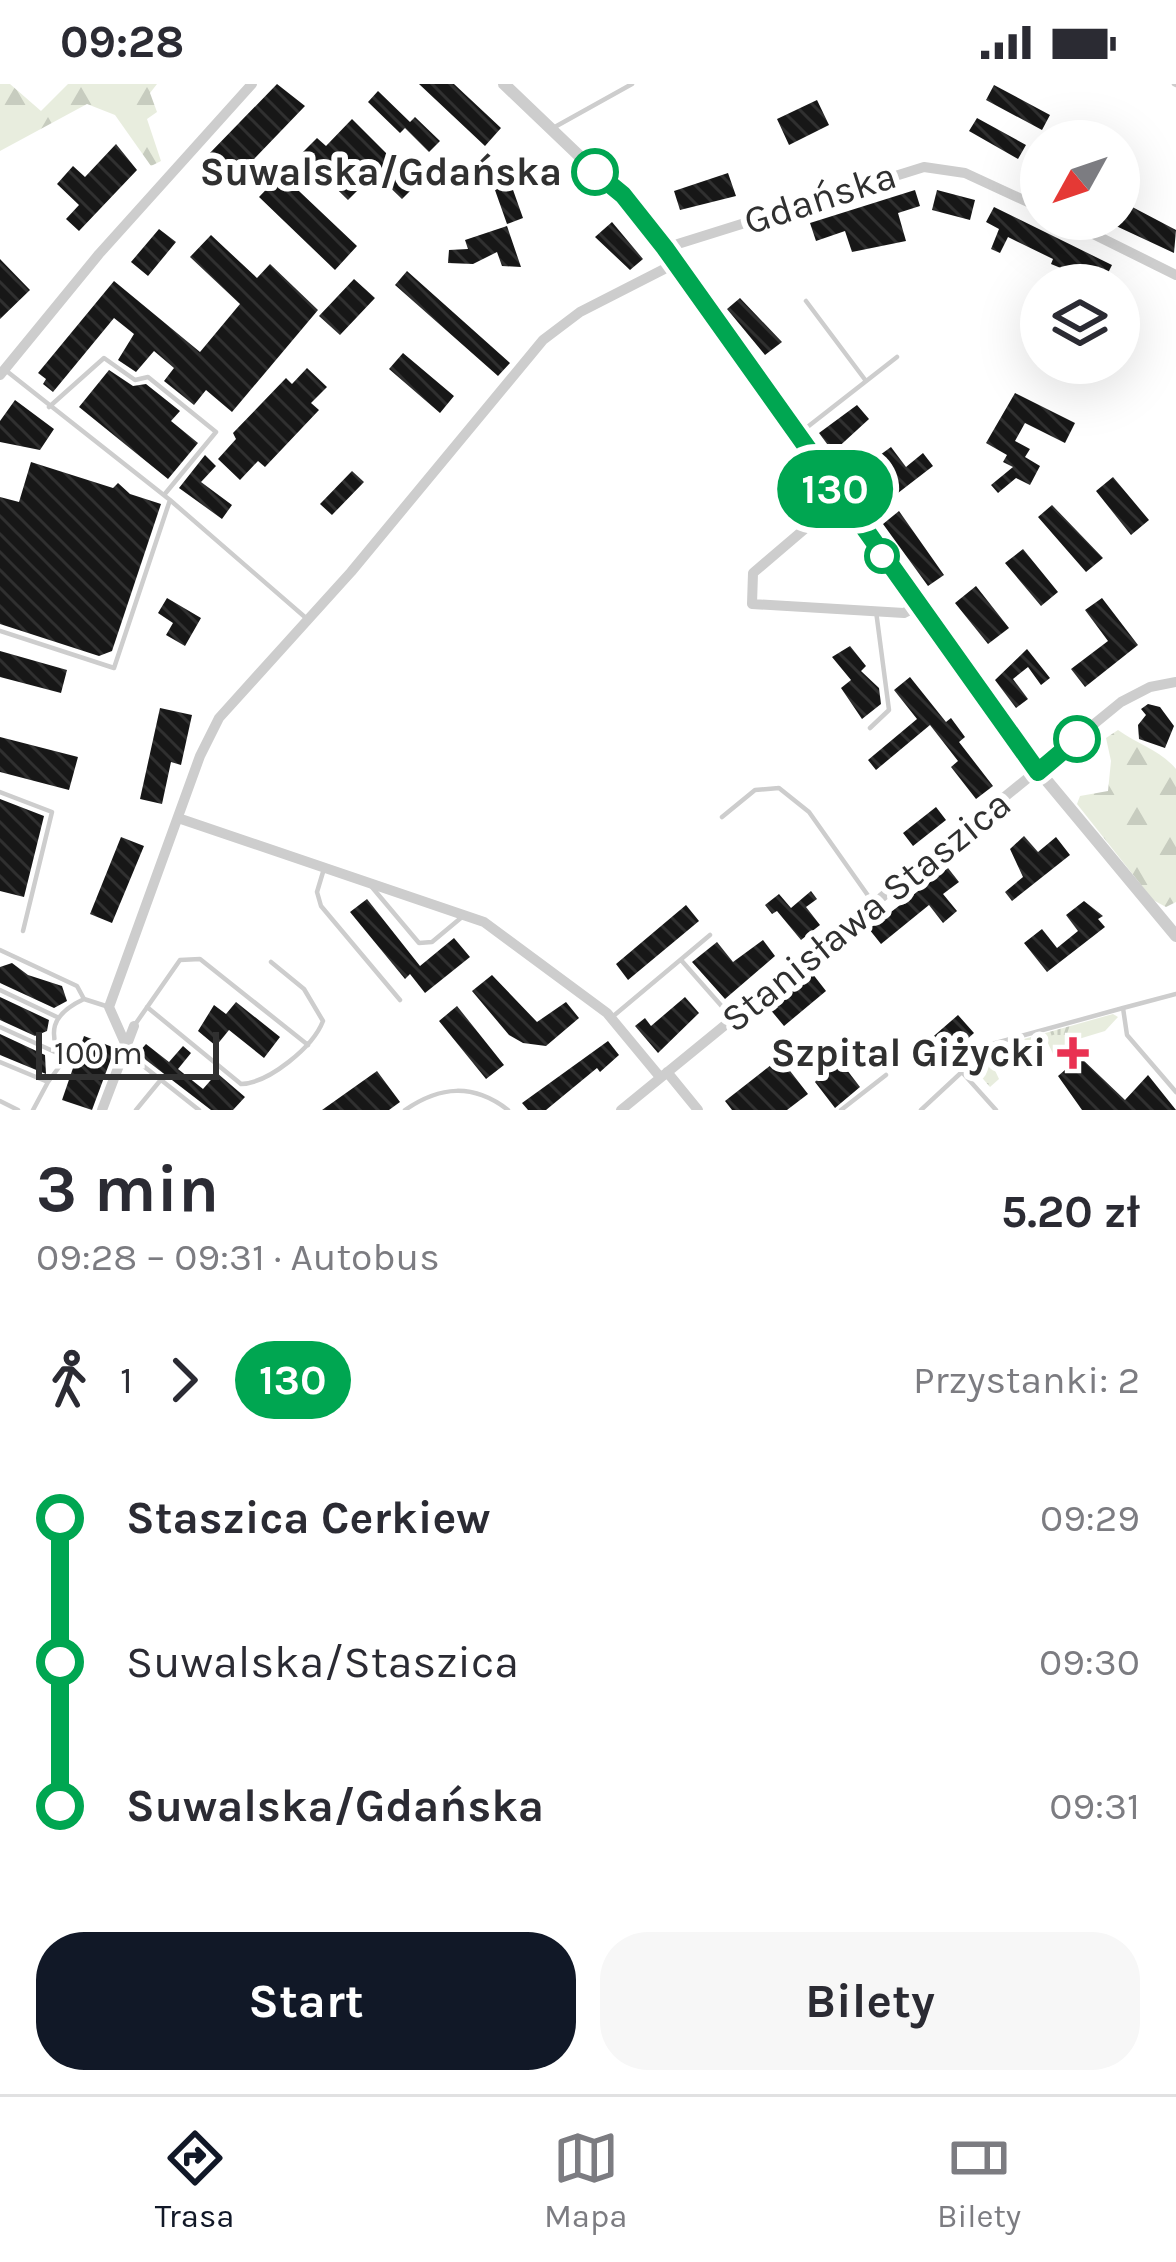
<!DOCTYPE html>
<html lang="pl">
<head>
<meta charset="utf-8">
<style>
  body { margin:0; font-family:Karla,sans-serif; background:#f7f7f7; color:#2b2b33; height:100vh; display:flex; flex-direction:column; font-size:45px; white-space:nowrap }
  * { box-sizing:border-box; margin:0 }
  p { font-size:39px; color:#7c7c81 }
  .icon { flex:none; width:66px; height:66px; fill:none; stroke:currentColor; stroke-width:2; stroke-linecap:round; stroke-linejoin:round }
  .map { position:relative; height:1026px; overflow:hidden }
  .sheet { display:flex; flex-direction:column; background:#fff; flex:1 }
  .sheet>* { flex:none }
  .badge { padding:0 24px; border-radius:39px; font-size:42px; line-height:78px }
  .needle { width:78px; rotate:230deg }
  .fabs { position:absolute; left:1020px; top:36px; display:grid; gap:24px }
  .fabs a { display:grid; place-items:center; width:120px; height:120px; border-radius:50%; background:#fff; box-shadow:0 12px 48px #0002; font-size:60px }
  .scale { position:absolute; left:36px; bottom:30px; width:183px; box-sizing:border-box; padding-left:12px; border:6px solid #303030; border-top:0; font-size:33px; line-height:42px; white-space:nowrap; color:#303030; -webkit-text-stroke:9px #fff; paint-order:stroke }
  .map>.badge { position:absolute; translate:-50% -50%; box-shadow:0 0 0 6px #fff }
  .legs { display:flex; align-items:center; gap:18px; height:132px; padding:0 36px; font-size:39px }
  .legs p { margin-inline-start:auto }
  .headline { display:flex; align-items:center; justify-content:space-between; height:204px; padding:0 36px }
  h1 { font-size:66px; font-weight:700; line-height:90px }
  .cta { display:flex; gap:24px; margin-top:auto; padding:24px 36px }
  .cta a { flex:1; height:138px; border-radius:48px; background:#111827; color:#fff; font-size:48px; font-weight:700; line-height:138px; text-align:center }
  .cta a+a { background:#f7f7f7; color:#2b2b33 }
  ul { padding:0 36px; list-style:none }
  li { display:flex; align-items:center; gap:42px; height:144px; font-size:45px }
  li i { display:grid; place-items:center; width:18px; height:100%; margin:0 15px; background:currentColor }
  li i::after { content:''; width:30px; height:30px; margin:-15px; border:9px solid; border-radius:50%; background:#fff }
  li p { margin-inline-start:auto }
  li:first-child i { background:linear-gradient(#0000 50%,currentColor 0) }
  li:last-child i { background:linear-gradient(currentColor 50%,#0000 0) }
  .status { display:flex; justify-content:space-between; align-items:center; height:84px; padding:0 60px; background:#fff; direction:ltr }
  .status svg { height:33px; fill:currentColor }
  .tabs { display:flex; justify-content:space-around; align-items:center; height:168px; border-top:3px solid #e1e1e2; background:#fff; font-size:33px; color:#7c7c81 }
  .tabs a { display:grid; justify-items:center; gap:6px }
  .tabs .selected { color:#111827 }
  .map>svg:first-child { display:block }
</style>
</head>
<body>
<div class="status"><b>09:28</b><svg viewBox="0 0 49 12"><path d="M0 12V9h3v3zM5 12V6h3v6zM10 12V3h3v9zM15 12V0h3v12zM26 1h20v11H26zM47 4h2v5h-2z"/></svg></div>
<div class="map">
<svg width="1176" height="1026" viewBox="0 0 1176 1026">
  <defs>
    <pattern id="grass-tufts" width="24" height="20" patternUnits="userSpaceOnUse" patternTransform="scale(3)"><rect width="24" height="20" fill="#e8edde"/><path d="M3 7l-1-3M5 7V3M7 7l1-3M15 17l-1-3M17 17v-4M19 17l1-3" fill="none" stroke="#c7ccbf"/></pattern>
    <pattern id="forest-firs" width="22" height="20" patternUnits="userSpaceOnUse" patternTransform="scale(3)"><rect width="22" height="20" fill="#e8edde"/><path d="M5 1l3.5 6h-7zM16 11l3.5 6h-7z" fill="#c7ccbf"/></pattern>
    <pattern id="building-back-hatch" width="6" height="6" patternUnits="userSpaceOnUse" patternTransform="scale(3)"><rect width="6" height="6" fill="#171717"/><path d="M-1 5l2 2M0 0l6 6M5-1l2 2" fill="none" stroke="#303030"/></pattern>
  </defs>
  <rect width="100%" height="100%" fill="#fff"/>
  <path fill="url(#grass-tufts)" d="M1113,930L1118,933L1105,947L1072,957L1076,969L1054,972L1046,955L991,978L999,995L990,1003L972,982L992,964Z"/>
  <path fill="url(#forest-firs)" d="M0,0H10L41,27L68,0H157L150,9L157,28L147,35L161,77L151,82L115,31L87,20L0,67Z
    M1118,646C1139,661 1160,666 1176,685V818L1166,823L1153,816L1077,720L1080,712L1108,707L1111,677L1106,654Z"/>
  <path fill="url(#building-back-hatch)" d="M277,0L305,22L232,98L206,73Z
    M419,0H454L501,44L485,62Z
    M994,1L1050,31L1042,46L986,16Z
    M378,7L410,38L415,33L440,57L429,68L405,44L400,49L368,18Z
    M817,16L829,41L789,61L777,35Z
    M977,34L1026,61L1018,75L969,47Z
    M352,35L417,100L402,115L375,89L348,116L301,70L317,54L326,62Z
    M116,60L137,86L79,147L66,135L79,121L57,100L73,82L85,93Z
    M506,86L523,134L507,140L490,92Z
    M728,89L736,112L680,126L674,107Z
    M281,90L357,162L335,186L259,113Z
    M915,106L920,122L898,129L906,157L852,168L845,147L816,157L810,139Z
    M937,106L975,116L970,136L932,126Z
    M1119,116L1176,146L1174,169L1101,135H1119Z
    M994,123L1112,181L1102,201L1051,180L1053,175L1008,153L1000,169L991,165L999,145L986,138Z
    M612,138L643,175L630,186L595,153Z
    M507,142L521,183L502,182L497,168L473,180L448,179L449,166L468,165L465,156Z
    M159,145L176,158L148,192L131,178Z
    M211,151L257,194L270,180L318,226L232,328L206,306L194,321L164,297L174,284L154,267L136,288L118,276L134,250L114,234L53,308L43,300L46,295L38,289L114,197L200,268L240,220L190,173Z
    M0,175L30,206L0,235Z
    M407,187L510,279L498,292L395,201Z
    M354,195L375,214L340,251L319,232Z
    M740,214L782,258L765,271L727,225Z
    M403,269L454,312L440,329L389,285Z
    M307,284L327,303L311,319L319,326L265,383L258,377L240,396L218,375L236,355L233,349L286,294L292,300Z
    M109,286L133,302L146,300L180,327L171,337L198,359L168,395L79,323Z
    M1015,309L1075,339L1065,359L1025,339L1015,357L1030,365L1025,373L1040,382L1030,401L1016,394L998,409L991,401L1013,383L1003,378L1007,371L986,359Z
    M15,316L54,345L40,366L0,358V337Z
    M857,321L869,335L833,368L819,349Z
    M891,363L906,383L923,369L933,382L898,409L869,379Z
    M205,371L216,382L201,398L232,421L222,435L179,404Z
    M31,378L113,404L118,399L130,410L161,420L112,567L99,572L0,540V413L19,418Z
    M352,387L364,398L332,431L320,420Z
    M1113,393L1149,436L1131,451L1096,407Z
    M1052,421L1103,474L1086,488L1038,433Z
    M899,427L944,491L928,502L883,440Z
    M1023,465L1058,508L1041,522L1005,479Z
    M976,502L1009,544L988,560L955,519Z
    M167,514L201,534L185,562L166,551L173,539L158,529Z
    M1102,514L1138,561L1085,603L1071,585L1108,557L1085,526Z
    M850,562L866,582L861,587L879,604L881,620L862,635L841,604L851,596L832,573Z
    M1027,565L1050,594L1041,601L1028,583L1013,595L1028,615L1016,624L995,596Z
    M0,567L67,586L61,609L0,593Z
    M910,593L946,638L951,634L965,653L959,658L993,702L976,715L951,683L958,677L930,641L876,686L868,676L917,635L894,606Z
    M1148,620L1160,623L1174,642L1165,664L1139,655L1138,641L1146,631L1141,625Z
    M160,624L192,631L181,681L171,678L162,720L140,715Z
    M0,653L78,673L69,706L0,688Z
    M0,715L44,732L24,813L0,807Z
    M936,723L946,736L913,762L903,749Z
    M1024,752L1038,768L1056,753L1070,771L1012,817L1005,808L1023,793L1010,765Z
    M121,753L144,762L112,839L90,830Z
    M948,784L959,798L943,810L957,827L943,839L929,821L881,860L869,845Z
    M811,807L817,815L806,823L820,841L801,856L777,827L772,830L765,821L779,810L791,824Z
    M367,815L420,882L454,854L470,873L425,909L410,890L405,895L350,828Z
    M1084,817L1103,832L1098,835L1105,843L1047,888L1024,859L1042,845L1057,864L1078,847L1066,831Z
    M686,821L699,837L628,896L616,880Z
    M763,856L775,872L725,915L692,878L717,858L733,878Z
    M12,879L28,891L62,902L67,917L54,924L0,899V883Z
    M812,889L826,907L784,942L769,924Z
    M492,891L537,938L566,918L579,934L546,962L523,959L509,951L472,907Z
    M0,913L49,936L47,947L35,952L0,936Z
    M685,913L699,929L658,969L635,942L645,934L651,942Z
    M236,918L280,953L264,974L229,946L216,962L198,947L214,921L226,930Z
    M457,922L504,981L486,995L439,937Z
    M958,931L974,949L936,983L920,964Z
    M0,950L45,971L46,990L0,971Z
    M84,952L115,964L92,1026L62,1016Z
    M608,957L619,971L600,988L597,984L546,1026H528L522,1019Z
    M146,960L169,978L183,962L191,969L178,985L203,1005L217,989L245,1013L233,1026H211L146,976L139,968Z
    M827,960L860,1003L835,1024L815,998L824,987L812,972Z
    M1080,973L1125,1016L1148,991L1176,1026H1082L1058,992Z
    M780,974L808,1010L787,1026H732L725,1017Z
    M377,987L400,1018L389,1026H322Z"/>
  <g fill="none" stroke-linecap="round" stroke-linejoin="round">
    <path stroke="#cdcdcd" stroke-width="4.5" d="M1174,0L1176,1
      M553,44L632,0
      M806,217L866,297
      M49,323L104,274L135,296L148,293L216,348L164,411
      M801,348L897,273
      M170,416L306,534
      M0,547L114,584L170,416L4,285
      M870,644L889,626L876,527
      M0,708L52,728L23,847
      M722,733L755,706L779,704L809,728L874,820
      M323,788L317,808L321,822L400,916
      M371,802L419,859L432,858L462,833
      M0,866L77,902L84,915L109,923
      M681,876L733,935
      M0,906L57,933
      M147,923L241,1000C269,999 313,963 323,937L304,905L271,878
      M1123,924L1176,910
      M611,934L710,851
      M134,942L180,876L200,875L308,961
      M0,943L55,968
      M127,969L199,1026
      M0,978L48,998L33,1026
      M961,987L996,1026
      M48,998L62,979C48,948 50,931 84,915
      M0,1017L18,1026
      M136,1026L159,998
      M405,1026C440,1002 473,999 508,1026
      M841,1026L886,991
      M921,1026L992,960L1123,924L1127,951L1176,1008"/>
    <path stroke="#cdcdcd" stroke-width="10" d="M1063,135L1176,191
      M665,164L924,83L965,89L1041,124
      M0,291L99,170L252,0
      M841,414L753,489L752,520L904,529L918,522
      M178,734L484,838L607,929L660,993
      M125,959L109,923L200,672L219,634L351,488L543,256L580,228L676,179
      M667,988L698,1026
      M102,1026L134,942
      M621,1026L1121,618L1150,603L1176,598"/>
    <path stroke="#cdcdcd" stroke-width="12" d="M504,0L639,129L1018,662L1176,852"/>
  </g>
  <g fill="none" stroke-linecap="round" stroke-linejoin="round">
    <defs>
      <path id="line-1" d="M595,88L623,111L665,164L1038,688L1077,655"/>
    </defs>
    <use href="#line-1" stroke="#fff" stroke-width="27"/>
    <use href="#line-1" stroke="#00a651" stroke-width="18"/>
  </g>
  <g fill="#fff" stroke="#00a651" stroke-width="6">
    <circle cx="595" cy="88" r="21"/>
    <circle cx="882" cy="472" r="15"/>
    <circle cx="1077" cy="655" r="21"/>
  </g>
  <path fill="#e93152" stroke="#fff" stroke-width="4.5" d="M1067 951h12v12h12v12h-12v12h-12v-12h-12v-12h12z"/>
  <g text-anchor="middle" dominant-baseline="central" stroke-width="12" stroke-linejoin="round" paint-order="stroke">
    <g font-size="39" font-weight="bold" fill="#303030" stroke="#fff" text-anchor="end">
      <text x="562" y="88">Suwalska/Gdańska</text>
    </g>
    <g font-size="39" fill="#303030" stroke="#fff">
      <text transform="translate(820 114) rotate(-18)">Gdańska</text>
      <text transform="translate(866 827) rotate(-39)">Stanisława Staszica</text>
    </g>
    <g font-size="39" font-weight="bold" fill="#303030" stroke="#fff" text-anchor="end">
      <text x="1046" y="969">Szpital Giżycki</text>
    </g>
  </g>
</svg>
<div class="fabs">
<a><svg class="needle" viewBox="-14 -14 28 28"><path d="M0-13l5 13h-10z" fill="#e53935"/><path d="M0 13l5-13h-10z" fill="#7c7c81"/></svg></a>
<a><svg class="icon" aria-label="layers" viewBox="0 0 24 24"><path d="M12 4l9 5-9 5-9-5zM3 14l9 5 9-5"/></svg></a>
</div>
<div class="scale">100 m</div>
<b class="badge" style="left:835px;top:405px;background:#00a651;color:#fff">130</b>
</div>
<section class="sheet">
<div class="headline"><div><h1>3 min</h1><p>09:28 – 09:31 · Autobus</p></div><b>5.20 zł</b></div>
<div class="legs"><svg class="icon" aria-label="walk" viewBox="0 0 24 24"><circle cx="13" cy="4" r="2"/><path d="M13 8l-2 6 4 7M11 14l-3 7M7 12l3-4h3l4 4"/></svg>1<svg class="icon" aria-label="forward" viewBox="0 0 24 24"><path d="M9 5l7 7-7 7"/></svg><b class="badge" style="background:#00a651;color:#fff">130</b><p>Przystanki: 2</p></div>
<ul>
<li><i style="color:#00a651"></i><b>Staszica Cerkiew</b><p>09:29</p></li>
<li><i style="color:#00a651"></i><span>Suwalska/Staszica</span><p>09:30</p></li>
<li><i style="color:#00a651"></i><b>Suwalska/Gdańska</b><p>09:31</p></li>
</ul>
<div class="cta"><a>Start</a><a>Bilety</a></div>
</section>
<nav class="tabs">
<a class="selected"><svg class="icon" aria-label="directions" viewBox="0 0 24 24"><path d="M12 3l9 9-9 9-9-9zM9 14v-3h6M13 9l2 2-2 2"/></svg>Trasa</a>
<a><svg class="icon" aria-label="map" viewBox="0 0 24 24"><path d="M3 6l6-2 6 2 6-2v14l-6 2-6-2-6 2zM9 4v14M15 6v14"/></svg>Mapa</a>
<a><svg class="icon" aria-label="tickets" viewBox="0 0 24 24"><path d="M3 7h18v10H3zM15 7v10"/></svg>Bilety</a>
</nav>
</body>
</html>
